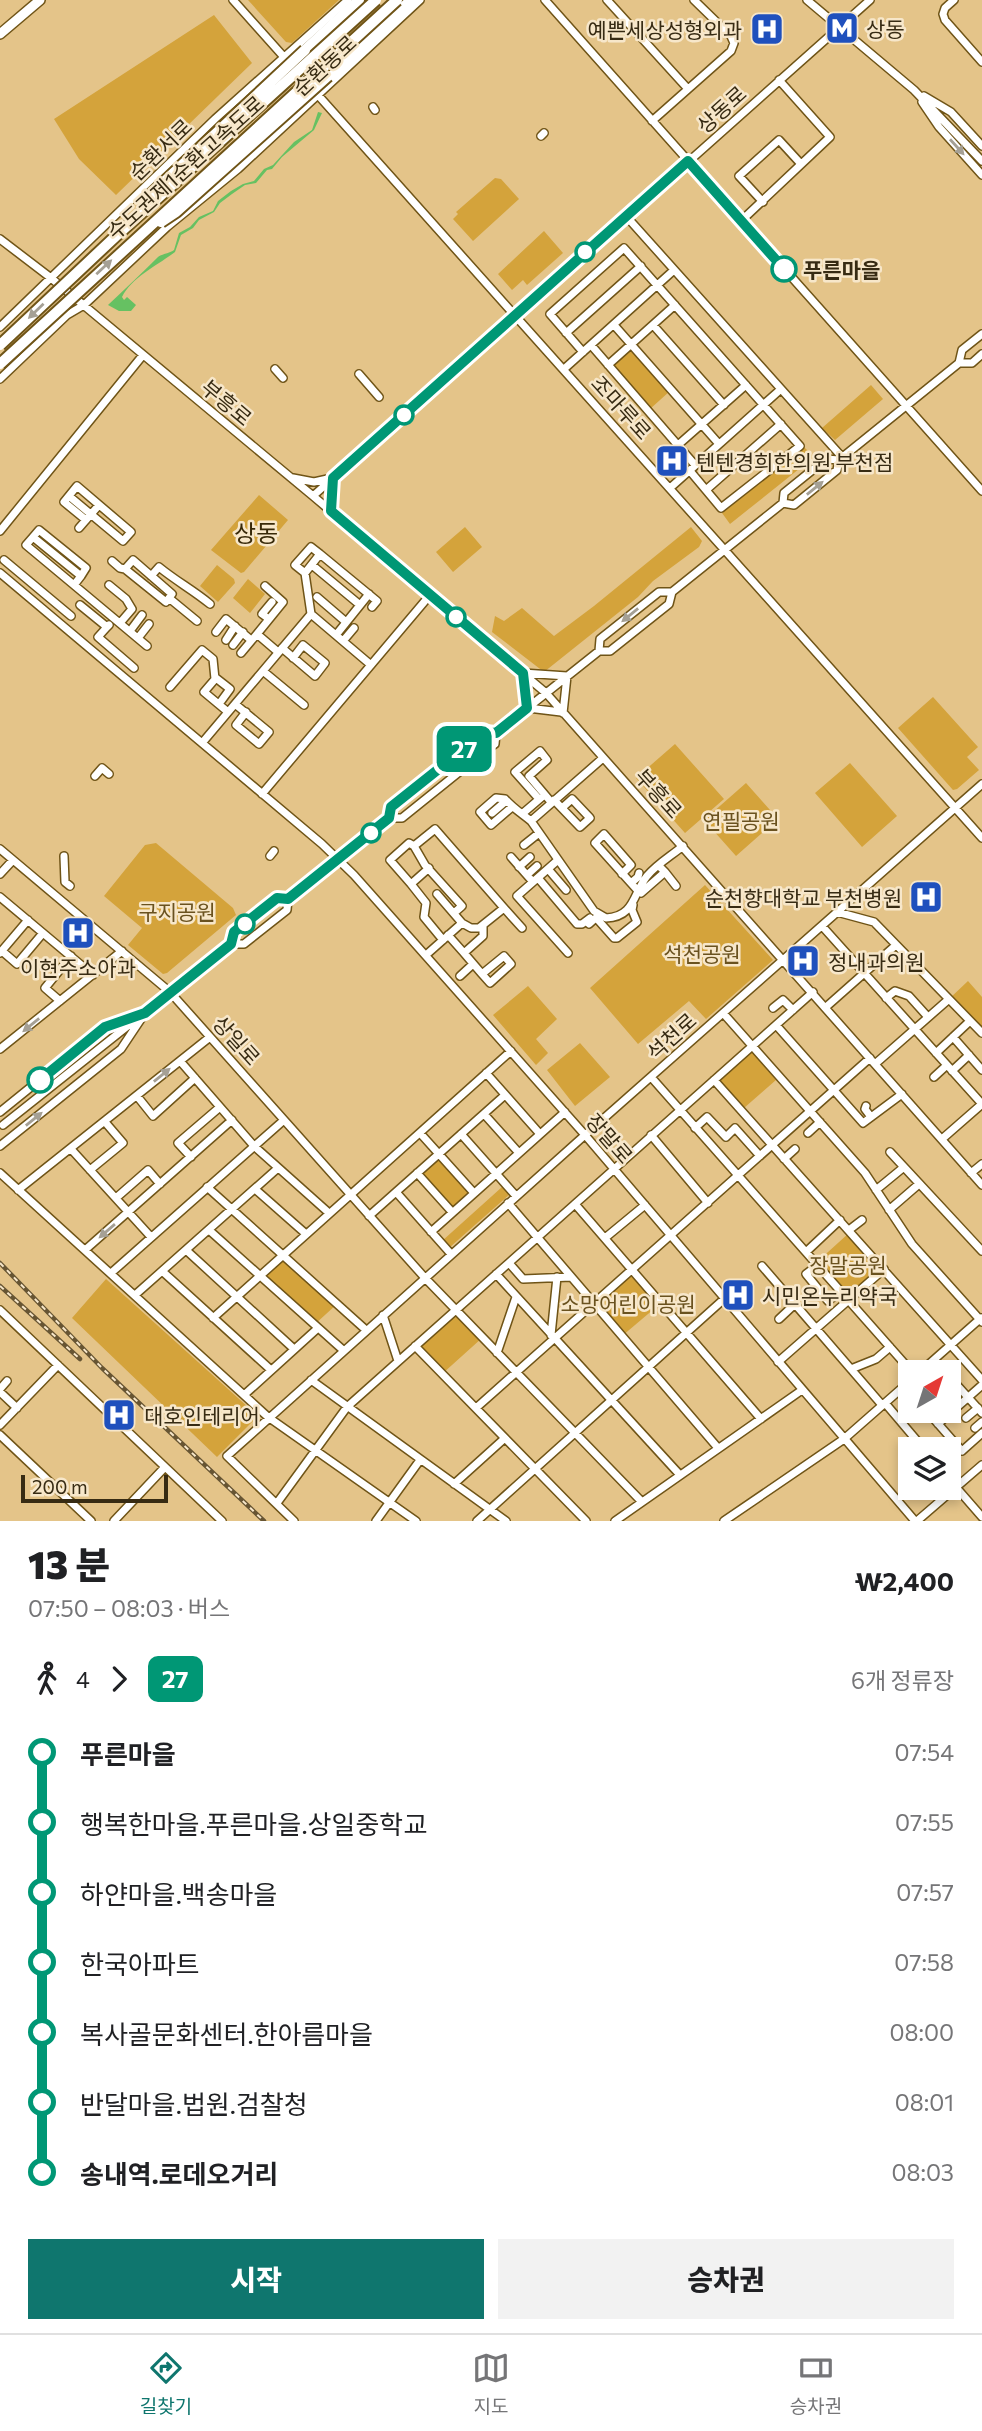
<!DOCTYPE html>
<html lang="ko">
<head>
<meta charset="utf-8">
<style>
  body { margin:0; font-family:Commissioner,"Noto Sans KR",sans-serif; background:#f2f2f2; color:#202124; height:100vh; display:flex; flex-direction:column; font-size:26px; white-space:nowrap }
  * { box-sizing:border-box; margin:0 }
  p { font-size:23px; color:#757577 }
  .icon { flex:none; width:38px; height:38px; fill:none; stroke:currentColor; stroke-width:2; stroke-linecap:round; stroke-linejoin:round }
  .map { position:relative; height:1521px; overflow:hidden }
  .details { display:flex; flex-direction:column; background:#fff; flex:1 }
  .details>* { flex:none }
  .badge { padding:0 14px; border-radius:10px; font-size:24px; line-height:46px }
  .needle { width:46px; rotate:39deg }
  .controls { position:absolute; left:898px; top:1360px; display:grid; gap:14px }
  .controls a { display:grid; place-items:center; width:63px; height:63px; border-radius:0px; background:#fff; box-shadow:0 4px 10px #0003; font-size:35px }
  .scale { position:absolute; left:21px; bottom:18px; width:147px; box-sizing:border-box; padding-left:7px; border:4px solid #372b13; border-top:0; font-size:19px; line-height:24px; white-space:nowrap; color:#372b13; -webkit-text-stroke:5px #f7e7ca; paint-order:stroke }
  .map>.badge { position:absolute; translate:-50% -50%; box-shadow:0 0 0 4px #fff }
  .legs { display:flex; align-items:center; gap:10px; height:77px; padding:0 28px; font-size:23px }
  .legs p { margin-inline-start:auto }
  .overview { display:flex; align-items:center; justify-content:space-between; height:119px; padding:0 28px }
  h1 { font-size:38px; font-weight:800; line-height:52px }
  .cta { display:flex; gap:14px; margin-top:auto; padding:14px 28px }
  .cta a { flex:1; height:80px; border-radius:0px; background:#0f766e; color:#fff; font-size:28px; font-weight:800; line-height:80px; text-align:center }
  .cta a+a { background:#f2f2f2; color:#202124 }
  ul { padding:0 28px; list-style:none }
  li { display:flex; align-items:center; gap:24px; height:70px; font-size:26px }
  li i { display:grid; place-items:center; width:10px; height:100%; margin:0 9px; background:currentColor }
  li i::after { content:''; width:18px; height:18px; margin:-9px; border:5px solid; border-radius:50%; background:#fff }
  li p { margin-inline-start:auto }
  li:first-child i { background:linear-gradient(#0000 50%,currentColor 0) }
  li:last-child i { background:linear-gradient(currentColor 50%,#0000 0) }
  .menu { display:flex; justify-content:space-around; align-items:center; height:98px; border-top:2px solid #e0e0e0; background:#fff; font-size:19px; color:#757577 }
  .menu a { display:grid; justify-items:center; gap:4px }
  .menu .on { color:#0f766e }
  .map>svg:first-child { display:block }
</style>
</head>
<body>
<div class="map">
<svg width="982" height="1521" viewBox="0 0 982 1521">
  <rect width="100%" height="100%" fill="#e4c489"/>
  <path fill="#d4a33b" d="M248,0H339L292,43L286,42Z
    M214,15L252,63L116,195L79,159L54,119Z
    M495,178L501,179L519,199L473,241L453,219L458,214L456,212Z
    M544,231L563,253L527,285L523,280L512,290L498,274Z
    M630,347L670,391L650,409L610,365Z
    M871,385L883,399L835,440L822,428Z
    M804,447L814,457L730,524L722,513Z
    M259,495L288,520L244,572L241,573L211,550Z
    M465,527L482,547L453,572L436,552Z
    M691,527L702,541L699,547L653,581L638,597L544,672L492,632L495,616L504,621L522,608L554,636L594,606Z
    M217,565L234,579L235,583L218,602L200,586Z
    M248,579L265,594L250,613L233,598Z
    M933,697L978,747L967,757L979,770L957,789L953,790L898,728Z
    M675,744L724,799L685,833L636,778Z
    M850,763L897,816L862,847L815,793Z
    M746,783L778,819L736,856L704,820Z
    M156,843L233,908L236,915L167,973L163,974L128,945L142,928L104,896L145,845Z
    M705,885L773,960L706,1019L689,1001L638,1044L590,988Z
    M968,981L982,997V1033L949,999Z
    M528,986L557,1019L536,1039L548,1053L536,1065L493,1015Z
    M580,1043L610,1077L575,1106L547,1070Z
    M752,1052L776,1080L744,1108L720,1080Z
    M439,1154L474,1193L452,1212L417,1173Z
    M502,1187L510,1194L449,1248L442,1241Z
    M849,1233L882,1269L849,1298L817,1262Z
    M282,1255L337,1304L314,1325L259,1275Z
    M632,1269L661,1303L622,1336L594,1304Z
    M106,1279L258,1416L217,1457L72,1318Z
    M455,1310L482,1338L442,1374L415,1346Z"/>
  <path fill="#66c162" d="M318,112L322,113L314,130L282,157L272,169L267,170L256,183L245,185L232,194L220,203L214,212L199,220L193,228L181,235L175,252C158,265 132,277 122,297L124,300L127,297L136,305L131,311H119L108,305C125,289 142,273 158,257C162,254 170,253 174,250L179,233L190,227L199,217L213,211L218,201L231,191L243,184L254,181L264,169L273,165L294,142L312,130Z"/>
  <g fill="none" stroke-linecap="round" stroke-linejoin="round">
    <defs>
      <path id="minor" d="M233,0L982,838
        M545,0L982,491
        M607,0L688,89
        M807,0L914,90L982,161
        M954,0L945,8L943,14L945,20L982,62
        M924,96L951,112L982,146
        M922,102L939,127L982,175
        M373,107L375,110
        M652,121L731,51L734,43L731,36L694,0
        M541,136L544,133
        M763,202L739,176L779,140L801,164
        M626,216L842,457
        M741,221L830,137L779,80
        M0,239L51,278L313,496L546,693L982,1185
        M614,325L719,444
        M653,325L724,405
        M0,327L215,119L348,0
        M566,333L641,266
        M591,345L695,465
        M583,352L550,314L624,248L800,446L721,508L690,471
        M959,363H972L982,354
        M608,365L675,305
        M275,369L283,378
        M564,369L674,270
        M359,374L379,397
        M0,379L67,315L84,305L167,227L238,169L420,0
        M678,445L746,385
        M293,478L314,482L332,478
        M670,488L781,389
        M706,490L781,424
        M69,496L123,541L131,532L77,486L64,502L86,520
        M313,496L870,0
        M783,503L784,493L826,459L839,460
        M331,511L330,495L333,479
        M79,528L99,505
        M0,531L143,355
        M33,537L26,545L74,585L81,576L33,537L39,530L86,568L81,576
        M4,560L71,616
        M112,561L120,568L125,569L133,560L172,594L166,602L125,569
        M312,565L360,605
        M0,573L322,844L354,875L585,1135L915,1521
        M305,573L295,565L311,547L320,554
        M151,576L159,567C176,581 193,590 210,604
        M74,585L147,646
        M109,585L126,599L132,609L120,623
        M317,597L346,622
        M169,598L197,621
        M80,605L107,627L109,625
        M269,619L262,614L272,602
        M107,627L98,637L134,668
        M130,631L142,615
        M216,632L226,619L251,640
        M257,634L283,602L265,586
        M336,635L369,594
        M138,638L149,624
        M226,640L235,626
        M343,641L354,628
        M233,645L243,632
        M282,648L315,676L325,663L303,645L293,658
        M599,651L600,639L659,592H672L783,503L794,505L837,470L839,460L959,363L962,350L982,334
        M241,653L257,634L278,652
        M371,665L311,614L305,573L320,554L377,601L372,607
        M263,671L304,705
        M523,673L567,676L563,713
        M523,674L527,708
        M170,687L202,650L213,659L215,679
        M219,704L230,689L216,678L204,692L228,712
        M235,704L269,732L259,744L236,725L246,712
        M528,708L561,712
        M202,743L311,614
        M603,758L531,821L594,911L606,918C635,917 633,893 647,876C657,864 671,856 683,846
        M95,776L102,768L109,774
        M262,794L430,595
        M539,799L515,772L540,751L547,760L529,776L551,802
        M554,800L580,827L590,818L572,799L562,808
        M512,807L491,825L480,812L496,798L505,799C513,808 521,813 531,821
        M492,813L506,801
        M522,814L543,796
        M389,818H402L484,752L495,744L496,733
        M524,845L539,833
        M414,846L425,865L462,906L454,913
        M0,849L170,992L425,1278L642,1502
        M64,856L65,882L70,886
        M270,856L274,851
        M511,857L533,882
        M558,860L517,896L568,953
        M519,867L530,857
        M548,869L566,890
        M665,872L676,886
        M0,874L13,860
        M622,874L631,865L604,834L595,843L639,892
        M527,875L537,866
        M538,878L577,924H582L590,918
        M631,883L638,877L639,873
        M411,884L426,903L424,917L443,940
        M641,893L665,872L659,866
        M437,894L462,923
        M0,897L93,975
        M504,908L522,928
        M837,912L874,922L982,1033
        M589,924L599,915L598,920L614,938H617L637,922L632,910L633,905
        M822,926L982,1104
        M448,935L464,953L483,936V926
        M231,944H244L287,910L288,899
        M2,951L17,964L43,933
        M0,953L28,920
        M464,953L482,974L504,956L511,964L490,983L482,974
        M426,955L462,923L471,928H479L504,908L435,829L414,846L409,843L390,860L411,884L429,868
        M460,976L473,964
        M886,998L895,991L909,996L928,1017
        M60,1001L45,988L71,956
        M826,1007L896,945
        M773,1008L783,1000L793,1010
        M723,1013L865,1173L912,1244L982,1322
        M776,1025L863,1123L902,1094
        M953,1037L982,1070
        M0,1049L122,951
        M936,1053L970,1021
        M180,1061L254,1146L329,1213
        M875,1064L949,999
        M952,1071L969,1055
        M486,1073L540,1134
        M651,1077L912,1372
        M934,1077L947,1065
        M714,1080L982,1380
        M137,1096L153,1116L195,1078
        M866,1106L865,1109L871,1117
        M0,1112L105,1027L138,1015
        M484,1114L519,1153
        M3,1125L231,944L234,932L277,898L288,899L389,818L392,807L485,731L496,733L599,651H610L669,604L672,592
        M695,1128L707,1117L726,1137L735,1128L760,1156
        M420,1133L474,1193
        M808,1133L820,1122
        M461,1134L516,1196
        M651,1135L708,1203
        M942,1139L982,1104
        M0,1146L121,1049L141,1019
        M71,1149L151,1237
        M890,1152L982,1251
        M191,1157L178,1143L220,1107
        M784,1159L795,1149
        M90,1170L123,1143L105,1122
        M0,1173L268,1417L416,1521
        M417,1173L452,1212
        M971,1173L982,1164
        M207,1187L366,1330
        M255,1189L306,1234
        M18,1190L210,1037
        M876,1190L904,1167
        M396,1192L451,1254
        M116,1198L148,1170L160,1184
        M508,1203L718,1448
        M575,1204L761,1419
        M889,1210L919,1184
        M369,1216L505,1095
        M209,1230L343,1350
        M849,1230L862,1220
        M431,1232L565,1112
        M605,1238L645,1205
        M85,1250L232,1120
        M186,1250L294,1349
        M806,1252L840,1220
        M509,1263L523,1279L571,1277
        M818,1265L806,1274L828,1301L841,1291
        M762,1266L882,1405
        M162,1271L271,1370
        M111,1273L284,1120
        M496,1274L680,1475
        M135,1295L278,1168
        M0,1310L222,1521
        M383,1315L398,1361
        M213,1318L511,1051
        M779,1319L795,1304
        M551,1335L557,1277
        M415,1346L586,1521
        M497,1353L516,1297
        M778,1362L884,1269
        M851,1369L876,1359L890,1347
        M920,1372L981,1318
        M948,1375L982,1413
        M311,1380L506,1521
        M0,1389L7,1381
        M0,1392L17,1408
        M244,1395L318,1328
        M948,1395L958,1386
        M885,1403L924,1449
        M476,1408L870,1058
        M926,1410L962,1451L982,1433
        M966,1418L978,1408
        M938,1424L982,1385
        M0,1425L58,1365
        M975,1428L982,1422
        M0,1435L91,1521
        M948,1478L982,1517
        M454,1484L505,1438
        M277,1503L347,1407L813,992
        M114,1521L165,1467
        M294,1521L227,1456L585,1135L982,784
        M376,1521L420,1460
        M477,1521L724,1299
        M615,1521L802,1390
        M724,1521L844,1439L910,1381
        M917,1521L982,1465"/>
      <path id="major" d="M0,34L40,0"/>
      <path id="highway" d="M305,50L359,0
        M328,76L411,0"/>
    </defs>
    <use href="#minor" stroke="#6f5417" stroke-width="10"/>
    <use href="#major" stroke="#6f5417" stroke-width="12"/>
    <use href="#highway" stroke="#6f5417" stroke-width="14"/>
    <use href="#minor" stroke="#fff" stroke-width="7"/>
    <use href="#major" stroke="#fff" stroke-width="9"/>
    <use href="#highway" stroke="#fff" stroke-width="10"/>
    <defs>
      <path id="rail" d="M0,1263L102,1368L264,1521
        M0,1286L80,1359"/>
    </defs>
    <use href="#rail" stroke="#675533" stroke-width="4.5"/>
    <use href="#rail" stroke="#f7e7ca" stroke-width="2" stroke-dasharray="5" stroke-linecap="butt"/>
    <defs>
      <path id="highway-bridge" d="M151,194L305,50
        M161,222L176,212L328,76
        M0,345L116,236L376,0
        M0,364L397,0"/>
    </defs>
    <use href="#highway-bridge" stroke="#6f5417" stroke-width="14" stroke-linecap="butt"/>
    <use href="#highway-bridge" stroke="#fff" stroke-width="10"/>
  </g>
  <defs><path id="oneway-solid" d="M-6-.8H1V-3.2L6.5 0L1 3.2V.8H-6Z" transform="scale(1.75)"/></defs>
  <g fill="#a5a095">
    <use href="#oneway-solid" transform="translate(957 147) rotate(48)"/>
    <use href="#oneway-solid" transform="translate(104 267) rotate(-43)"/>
    <use href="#oneway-solid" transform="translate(36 311) rotate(136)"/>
    <use href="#oneway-solid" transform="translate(815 488) rotate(-39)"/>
    <use href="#oneway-solid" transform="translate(630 615) rotate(141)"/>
    <use href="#oneway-solid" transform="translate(31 1025) rotate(141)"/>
    <use href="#oneway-solid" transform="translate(162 1075) rotate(-39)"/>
    <use href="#oneway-solid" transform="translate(34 1119) rotate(-39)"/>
    <use href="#oneway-solid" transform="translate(107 1231) rotate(139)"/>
  </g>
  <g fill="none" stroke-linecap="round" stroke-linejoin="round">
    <defs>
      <path id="line-1" d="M40,1080L105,1027L145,1013L231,944L234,932L277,898L288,899L389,818L391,807L485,732L496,733L527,708L523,673L331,511L333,478L688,161L784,269"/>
    </defs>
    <use href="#line-1" stroke="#fff" stroke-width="16"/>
    <use href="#line-1" stroke="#009775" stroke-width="10"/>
  </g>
  <defs>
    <symbol id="metro-square" viewBox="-11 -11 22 22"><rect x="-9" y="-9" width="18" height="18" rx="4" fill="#1f50bd" stroke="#f7e7ca"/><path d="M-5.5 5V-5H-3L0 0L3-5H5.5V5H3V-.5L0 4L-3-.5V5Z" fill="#fff"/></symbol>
    <symbol id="hospital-square" viewBox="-11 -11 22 22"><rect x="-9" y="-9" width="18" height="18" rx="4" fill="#1f50bd" stroke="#f7e7ca"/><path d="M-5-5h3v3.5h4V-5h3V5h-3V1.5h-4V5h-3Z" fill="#fff"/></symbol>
  </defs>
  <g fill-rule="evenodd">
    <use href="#metro-square" x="823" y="9" width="38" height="38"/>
    <use href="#hospital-square" x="748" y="10" width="38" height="38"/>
    <use href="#hospital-square" x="653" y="442" width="38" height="38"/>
    <use href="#hospital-square" x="907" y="878" width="38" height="38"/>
    <use href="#hospital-square" x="59" y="914" width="38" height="38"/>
    <use href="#hospital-square" x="784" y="942" width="38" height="38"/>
    <use href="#hospital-square" x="719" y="1276" width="38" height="38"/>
    <use href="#hospital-square" x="100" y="1396" width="38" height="38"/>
  </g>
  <g fill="#fff" stroke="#009775" stroke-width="3.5">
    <circle cx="585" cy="252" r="9"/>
    <circle cx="784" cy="269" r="12"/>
    <circle cx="404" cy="415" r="9"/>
    <circle cx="456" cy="617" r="9"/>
    <circle cx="371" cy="833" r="9"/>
    <circle cx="245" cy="924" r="9"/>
    <circle cx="40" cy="1080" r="12"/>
  </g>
  <g text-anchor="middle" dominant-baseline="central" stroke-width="5" stroke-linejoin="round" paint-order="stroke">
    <g font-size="21" fill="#372b13" stroke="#f7e7ca" text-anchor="start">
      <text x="866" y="28">상동</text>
      <text x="742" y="29" text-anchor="end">예쁜세상성형외과</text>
      <text x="696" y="461">텐텐경희한의원 부천점</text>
      <text x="902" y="897" text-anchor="end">순천향대학교 부천병원</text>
      <text x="828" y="961">정내과의원</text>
      <text x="78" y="967" text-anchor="middle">이현주소아과</text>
      <text x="762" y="1295">시민온누리약국</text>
      <text x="144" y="1415">대호인테리어</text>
    </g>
    <g font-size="21" fill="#372b13" stroke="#f7e7ca">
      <text transform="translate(324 65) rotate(-43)">순환동로</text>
      <text transform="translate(721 109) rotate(-42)">상동로</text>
      <text transform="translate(160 149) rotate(-44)">순환서로</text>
      <text transform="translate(185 167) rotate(-42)">수도권제1순환고속도로</text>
      <text transform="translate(227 402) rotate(40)">부흥로</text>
      <text transform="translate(622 407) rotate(48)">조마루로</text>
      <text transform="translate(659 793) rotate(48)">부흥로</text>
      <text transform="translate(671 1036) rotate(-42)">석천로</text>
      <text transform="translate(237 1040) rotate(48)">상일로</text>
      <text transform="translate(610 1138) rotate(49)">장말로</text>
    </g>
    <g font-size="21" font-weight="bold" fill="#372b13" stroke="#f7e7ca" text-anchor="start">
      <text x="803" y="269">푸른마을</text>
    </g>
    <g font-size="21" fill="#6a521f" stroke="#f7e7ca">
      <text x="741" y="820">연필공원</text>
      <text x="177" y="911">구지공원</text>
      <text x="702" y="953">석천공원</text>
      <text x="848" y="1264">장말공원</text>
      <text x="628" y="1303">소망어린이공원</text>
    </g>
    <g font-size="24" fill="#382909" stroke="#f7e7ca">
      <text x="256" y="532">상동</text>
    </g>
  </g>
</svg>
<div class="controls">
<a><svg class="needle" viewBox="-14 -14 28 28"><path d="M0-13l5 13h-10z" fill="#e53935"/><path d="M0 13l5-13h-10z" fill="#757577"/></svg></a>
<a><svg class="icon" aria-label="layers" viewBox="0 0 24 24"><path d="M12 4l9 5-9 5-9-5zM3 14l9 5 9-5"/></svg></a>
</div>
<div class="scale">200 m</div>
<b class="badge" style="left:464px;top:749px;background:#009775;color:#fff">27</b>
</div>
<section class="details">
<div class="overview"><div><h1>13 분</h1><p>07:50 – 08:03 · 버스</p></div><b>₩2,400</b></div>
<div class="legs"><svg class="icon" aria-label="walk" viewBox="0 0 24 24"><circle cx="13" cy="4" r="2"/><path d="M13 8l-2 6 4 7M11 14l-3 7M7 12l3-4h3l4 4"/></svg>4<svg class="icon" aria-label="forward" viewBox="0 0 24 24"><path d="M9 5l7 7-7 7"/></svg><b class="badge" style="background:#009775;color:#fff">27</b><p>6개 정류장</p></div>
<ul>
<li><i style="color:#009775"></i><b>푸른마을</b><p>07:54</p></li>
<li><i style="color:#009775"></i><span>행복한마을.푸른마을.상일중학교</span><p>07:55</p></li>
<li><i style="color:#009775"></i><span>하얀마을.백송마을</span><p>07:57</p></li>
<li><i style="color:#009775"></i><span>한국아파트</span><p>07:58</p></li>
<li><i style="color:#009775"></i><span>복사골문화센터.한아름마을</span><p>08:00</p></li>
<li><i style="color:#009775"></i><span>반달마을.법원.검찰청</span><p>08:01</p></li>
<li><i style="color:#009775"></i><b>송내역.로데오거리</b><p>08:03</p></li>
</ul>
<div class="cta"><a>시작</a><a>승차권</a></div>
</section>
<nav class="menu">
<a class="on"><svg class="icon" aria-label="directions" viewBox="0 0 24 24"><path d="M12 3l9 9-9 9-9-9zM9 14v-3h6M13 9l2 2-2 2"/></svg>길찾기</a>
<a><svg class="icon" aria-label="map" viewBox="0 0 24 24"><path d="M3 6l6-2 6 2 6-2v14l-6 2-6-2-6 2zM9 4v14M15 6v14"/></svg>지도</a>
<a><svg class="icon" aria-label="tickets" viewBox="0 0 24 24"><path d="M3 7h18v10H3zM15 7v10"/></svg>승차권</a>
</nav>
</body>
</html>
